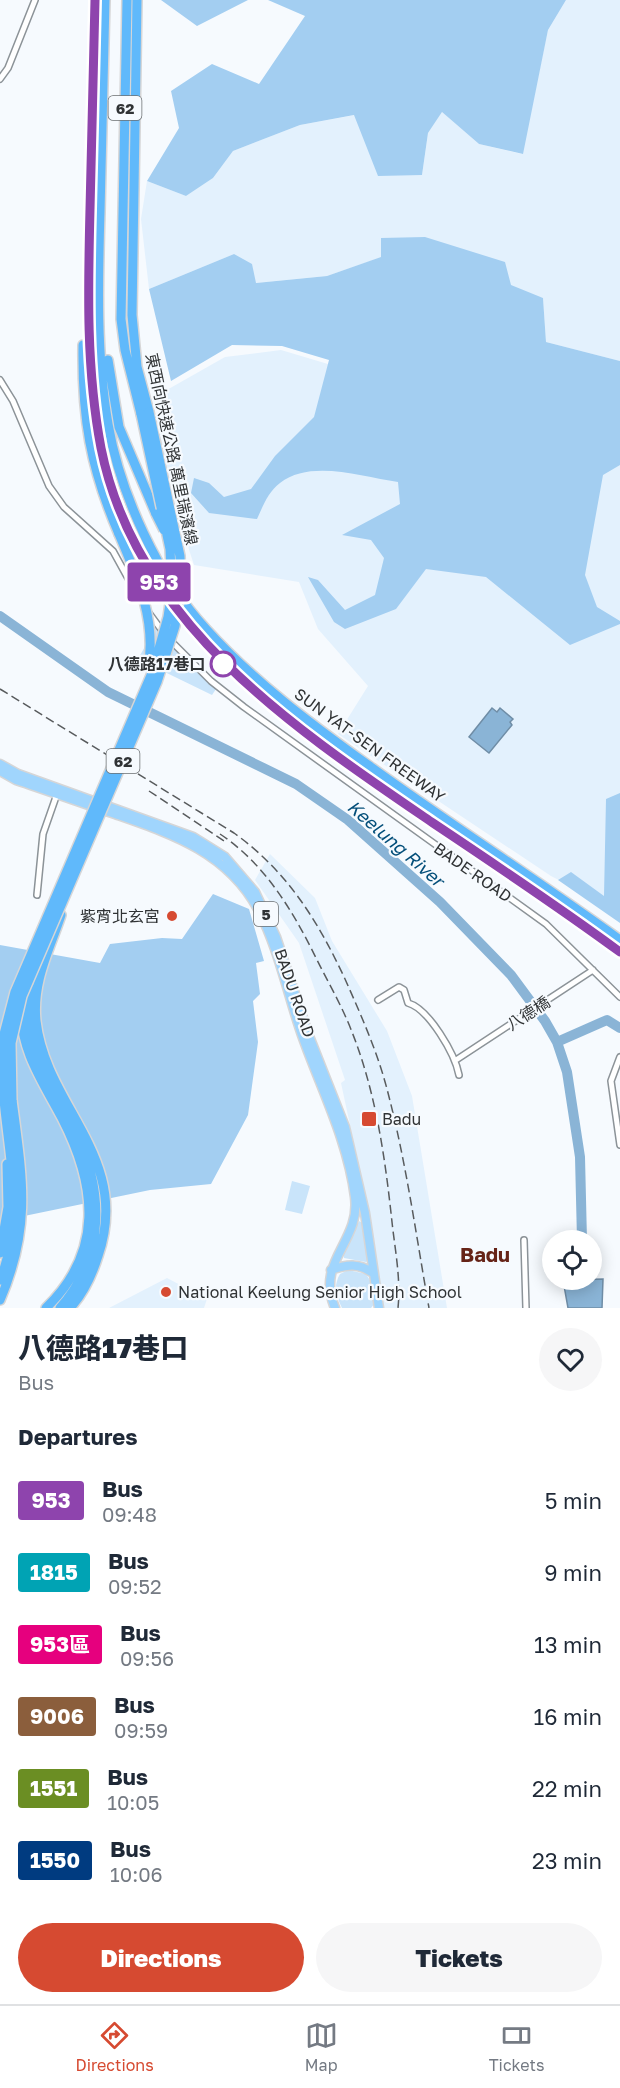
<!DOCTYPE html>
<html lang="en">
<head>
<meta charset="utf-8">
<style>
  body { margin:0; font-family:"Golos Text","Noto Sans TC",sans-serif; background:#f6f6f7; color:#1f2937; height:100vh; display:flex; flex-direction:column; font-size:22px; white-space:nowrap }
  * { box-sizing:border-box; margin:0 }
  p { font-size:20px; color:#747a83 }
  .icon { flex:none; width:33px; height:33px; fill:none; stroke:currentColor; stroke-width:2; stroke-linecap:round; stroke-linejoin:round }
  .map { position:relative; height:1308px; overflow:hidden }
  .panel { display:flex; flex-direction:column; background:#fff; flex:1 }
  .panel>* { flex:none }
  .badge { padding:0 12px; border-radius:4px; font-size:21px; line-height:39px }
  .fabs { position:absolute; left:542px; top:1230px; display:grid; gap:12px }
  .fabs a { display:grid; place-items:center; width:60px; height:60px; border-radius:50%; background:#fff; box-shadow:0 3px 15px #0003; font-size:30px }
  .map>.badge { position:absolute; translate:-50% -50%; box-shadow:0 0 0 3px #fff }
  h2 { padding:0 18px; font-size:22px; line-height:54px }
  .round { display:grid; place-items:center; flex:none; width:63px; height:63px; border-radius:32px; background:#f6f6f7 }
  .overview { display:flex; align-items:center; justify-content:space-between; height:102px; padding:0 18px }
  h1 { font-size:28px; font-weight:800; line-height:45px }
  .button { display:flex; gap:12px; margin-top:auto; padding:12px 18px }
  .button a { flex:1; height:69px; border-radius:36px; background:#d64a31; color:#fff; font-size:24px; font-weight:800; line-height:69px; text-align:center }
  .button a+a { background:#f6f6f7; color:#1f2937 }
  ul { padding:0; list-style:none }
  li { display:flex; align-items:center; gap:18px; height:72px; padding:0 18px }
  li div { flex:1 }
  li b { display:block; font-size:22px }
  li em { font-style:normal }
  li .badge { min-width:66px; font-weight:700; text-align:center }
  .menu { display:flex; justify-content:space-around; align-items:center; height:84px; border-top:2px solid #e0e1e3; background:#fff; font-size:16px; color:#747a83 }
  .menu a { display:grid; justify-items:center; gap:3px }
  .menu .on { color:#d64a31 }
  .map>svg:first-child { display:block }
</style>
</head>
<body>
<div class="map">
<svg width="620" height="1308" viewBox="0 0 620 1308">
  <rect width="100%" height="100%" fill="#f6fafe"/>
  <path fill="#e3f1fd" d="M566,0H620V361L546,342L543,298L382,257L327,276L255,283L234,254L149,289L141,219L147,181L186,196L213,178L233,151L300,125L355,115L422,175L428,133L442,112L479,144L522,154L548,30Z
    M281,350L338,367L620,432V887L615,909L551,876L338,734L368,686L318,629L299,582L194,565L181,525L157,423L159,405L165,391L225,357Z
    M270,854L315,898L332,941L387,1031L412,1096L447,1308H383L371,1223L341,1083L345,1080L299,943L255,880Z
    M167,1278L207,1299L204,1308H109Z"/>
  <path fill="#c9e4fa" d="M157,625L216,689L212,695L138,659Z
    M292,1181L310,1186L302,1214L285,1210Z
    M359,1221L362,1223L369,1260L366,1262L344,1258L343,1254Z
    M348,1270L366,1274L371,1282L375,1303L371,1308H342C336,1296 333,1286 340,1274Z"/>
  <path fill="#a3cef1" d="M161,0H248L197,26Z
    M268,0H566L548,30L523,154L479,144L442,112L428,133L422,175L378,176L354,115L300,125L233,151L213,178L186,196L147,181L179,128L171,91L212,64L259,84L305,16Z
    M425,237L505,262L511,285L543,298L546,342L620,361V465L603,475L585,575L597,607L620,621V624L570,645L486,577L426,569L396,609L345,629L334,622L308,577L318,580L345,610L375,595L384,558L371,540L342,535L400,504L398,482C362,477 311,459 280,483C268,492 263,506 257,519L209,513L191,493L194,478L209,483L224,497L251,489L275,456L314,417L329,360L282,346L232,345L171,381L149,289L234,254L252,264L256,283L327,276L381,257V238Z
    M620,793V923L558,880L571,872L604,896L606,799Z
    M213,894L249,909L264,961L256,963L260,994L253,1001L258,1042L248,1115L211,1184L150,1190L0,1221V945L100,963L110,944L162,938L182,939Z"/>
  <path fill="#8ab4d6" stroke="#6f8da6" stroke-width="1.5" d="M492,708L497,712L500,708L513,719L510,722L512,725L489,753L469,737Z
    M603,1279L602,1308H568L563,1280Z"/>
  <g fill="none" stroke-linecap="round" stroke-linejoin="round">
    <path stroke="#8ab4d6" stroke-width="10" d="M0,616L108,692L296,784L348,820L440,902L511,975L545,1021L557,1042L567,1072L580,1157L582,1240
      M557,1042L607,1020L620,1028"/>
    <defs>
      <path id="street" d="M0,79L8,68L35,0
        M0,380L13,401L49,486L64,507L113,551L140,600
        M149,613L163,632
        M169,639L211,681L244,707L546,924L620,997
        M37,895L43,834L57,794
        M378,1000L399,987L404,990L408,1003C429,1009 455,1054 459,1075
        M620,1057L611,1081L620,1145
        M456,1060L593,970
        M524,1240L526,1308"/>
      <path id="primary" d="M0,764L18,774L193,837L225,857L255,892L276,937L309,1036L345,1127L365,1213L379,1308
        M0,771L16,780C49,791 82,803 115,814C172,834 227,852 258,909C279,949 288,996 303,1038C322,1091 348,1141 355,1197C361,1242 315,1261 335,1308
        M331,1270C347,1264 359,1263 373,1273"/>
      <path id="highway" d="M95,0C93,72 92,144 90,215C88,294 86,371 101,448C137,624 294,729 433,823C496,865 559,907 620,952
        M105,0C103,71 102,141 100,212C98,282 96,355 108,424C120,493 158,578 206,629C253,681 311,724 368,765C451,825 537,880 620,940
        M127,0L121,319L125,350L141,414
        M137,0L132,315L137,367L149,412
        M83,345C82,417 90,467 119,534
        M108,360L119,427L156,514
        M61,915C49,951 32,982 36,1021C46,1108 132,1157 98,1256C92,1275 83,1294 70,1308
        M29,980C28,1000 26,1020 32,1039C41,1072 61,1100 75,1130C104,1191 106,1256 60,1308
        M21,1007C20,1050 43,1082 62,1118C97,1186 104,1252 46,1308
        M0,1253L8,1207L7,1164
        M0,1280C25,1218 10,1164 4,1100
        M0,1300C32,1226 22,1177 12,1100"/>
    </defs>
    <use href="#street" stroke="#8c9398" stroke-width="8"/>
    <use href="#primary" stroke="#d6d6d7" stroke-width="11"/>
    <use href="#highway" stroke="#d6d6d7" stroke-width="12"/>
    <use href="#street" stroke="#fff" stroke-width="5"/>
    <use href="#primary" stroke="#a0d5fd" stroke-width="8"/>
    <use href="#highway" stroke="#60b9fb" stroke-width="9"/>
    <path stroke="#585b5d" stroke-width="1.5" stroke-dasharray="9 4.5" stroke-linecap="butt" d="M0,689L234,833C287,871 318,921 345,979C361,1015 377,1051 387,1089C406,1161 416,1235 429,1308
      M149,791L224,841
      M220,834C265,864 293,911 316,958C328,982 342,1006 352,1032C376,1093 385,1157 392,1222C395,1250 401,1279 398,1308"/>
    <defs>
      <path id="highway-bridge" d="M156,514L164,530
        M119,534C137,576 157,621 148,668
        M4,1100L3,1038L15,992L152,673L168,617L172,590L170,549L141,414
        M12,1100L11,1043L22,996L157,682L175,626L181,586L180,556L149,412"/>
    </defs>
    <use href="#highway-bridge" stroke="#d6d6d7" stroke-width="12" stroke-linecap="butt"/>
    <use href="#highway-bridge" stroke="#60b9fb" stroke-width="9"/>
  </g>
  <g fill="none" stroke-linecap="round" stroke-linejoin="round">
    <defs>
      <path id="line" d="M95,0C93,70 92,140 90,209C88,290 86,369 101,448C136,624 295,729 433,823C496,865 559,907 620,952"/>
    </defs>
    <use href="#line" stroke="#fff" stroke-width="14"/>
    <use href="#line" stroke="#8e44ad" stroke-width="9"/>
  </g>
  <circle fill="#fff" stroke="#8e44ad" stroke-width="3" cx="223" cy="664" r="12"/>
  <g fill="#d64a31" stroke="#f6fafe" stroke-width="2">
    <circle cx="172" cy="916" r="6"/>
    <rect x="361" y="1111" width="16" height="16" rx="3"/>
    <circle cx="166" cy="1292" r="6"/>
  </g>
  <g text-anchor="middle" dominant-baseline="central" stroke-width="4.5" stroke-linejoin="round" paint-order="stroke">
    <g fill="#f6fafe" stroke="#6b6f71" stroke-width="1.5">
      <rect x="108.5" y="96" width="33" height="24" rx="4.5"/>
      <rect x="106.5" y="749" width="33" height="24" rx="4.5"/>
      <rect x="254" y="902" width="24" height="24" rx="4.5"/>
    </g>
    <g font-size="15" font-weight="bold" fill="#303335">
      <text x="125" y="108">62</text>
      <text x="123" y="761">62</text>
      <text x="266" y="914">5</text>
    </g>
    <g font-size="16" fill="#303335" stroke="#f6fafe">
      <text transform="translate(172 449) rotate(78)">東西向快速公路 萬里瑞濱線</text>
      <text transform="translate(370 745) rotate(36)">SUN YAT-SEN FREEWAY</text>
      <text transform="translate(473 872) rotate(35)">BADE ROAD</text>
      <text transform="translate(295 993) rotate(71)">BADU ROAD</text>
      <text transform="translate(528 1013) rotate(-33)">八德橋</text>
    </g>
    <g font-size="16" font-weight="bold" fill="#303335" stroke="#f6fafe" text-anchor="end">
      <text x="205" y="664">八德路17巷口</text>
    </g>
    <g font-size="16" fill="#303335" stroke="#f6fafe" text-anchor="start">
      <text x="160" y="916" text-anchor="end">紫宵北玄宮</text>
      <text x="382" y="1119">Badu</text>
      <text x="178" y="1292">National Keelung Senior High School</text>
    </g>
    <g font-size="18" font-style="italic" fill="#044f7a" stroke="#f6fafe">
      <text transform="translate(396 843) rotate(41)">Keelung River</text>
    </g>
    <g font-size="20" font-weight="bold" fill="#662317" stroke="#f6fafe">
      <text x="485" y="1254">Badu</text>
    </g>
  </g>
</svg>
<div class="fabs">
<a><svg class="icon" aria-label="locate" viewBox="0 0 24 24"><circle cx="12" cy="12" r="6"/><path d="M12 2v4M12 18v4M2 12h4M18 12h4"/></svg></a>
</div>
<b class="badge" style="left:159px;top:582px;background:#8e44ad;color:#fff">953</b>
</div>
<section class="panel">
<div class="overview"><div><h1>八德路17巷口</h1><p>Bus</p></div><a class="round"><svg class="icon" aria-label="heart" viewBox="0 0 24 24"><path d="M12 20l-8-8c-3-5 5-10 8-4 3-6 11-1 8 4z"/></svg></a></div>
<h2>Departures</h2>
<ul>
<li><span class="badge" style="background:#8e44ad;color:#fff">953</span><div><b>Bus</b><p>09:48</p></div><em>5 min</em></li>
<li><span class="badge" style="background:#00a3b4;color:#fff">1815</span><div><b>Bus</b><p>09:52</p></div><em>9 min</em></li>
<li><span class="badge" style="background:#e6007e;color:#fff">953區</span><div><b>Bus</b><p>09:56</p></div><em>13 min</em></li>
<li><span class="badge" style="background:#8b5e3c;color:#fff">9006</span><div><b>Bus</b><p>09:59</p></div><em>16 min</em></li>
<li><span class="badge" style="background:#6b8e23;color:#fff">1551</span><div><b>Bus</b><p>10:05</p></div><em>22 min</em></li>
<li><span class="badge" style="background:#003b80;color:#fff">1550</span><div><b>Bus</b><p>10:06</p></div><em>23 min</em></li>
</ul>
<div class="button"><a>Directions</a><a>Tickets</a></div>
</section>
<nav class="menu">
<a class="on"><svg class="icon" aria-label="directions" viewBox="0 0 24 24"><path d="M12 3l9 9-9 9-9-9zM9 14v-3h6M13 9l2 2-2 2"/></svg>Directions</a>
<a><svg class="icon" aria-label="map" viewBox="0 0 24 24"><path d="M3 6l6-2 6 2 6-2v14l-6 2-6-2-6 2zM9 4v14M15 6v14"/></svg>Map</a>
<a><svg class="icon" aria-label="tickets" viewBox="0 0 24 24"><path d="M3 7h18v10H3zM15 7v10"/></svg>Tickets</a>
</nav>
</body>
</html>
